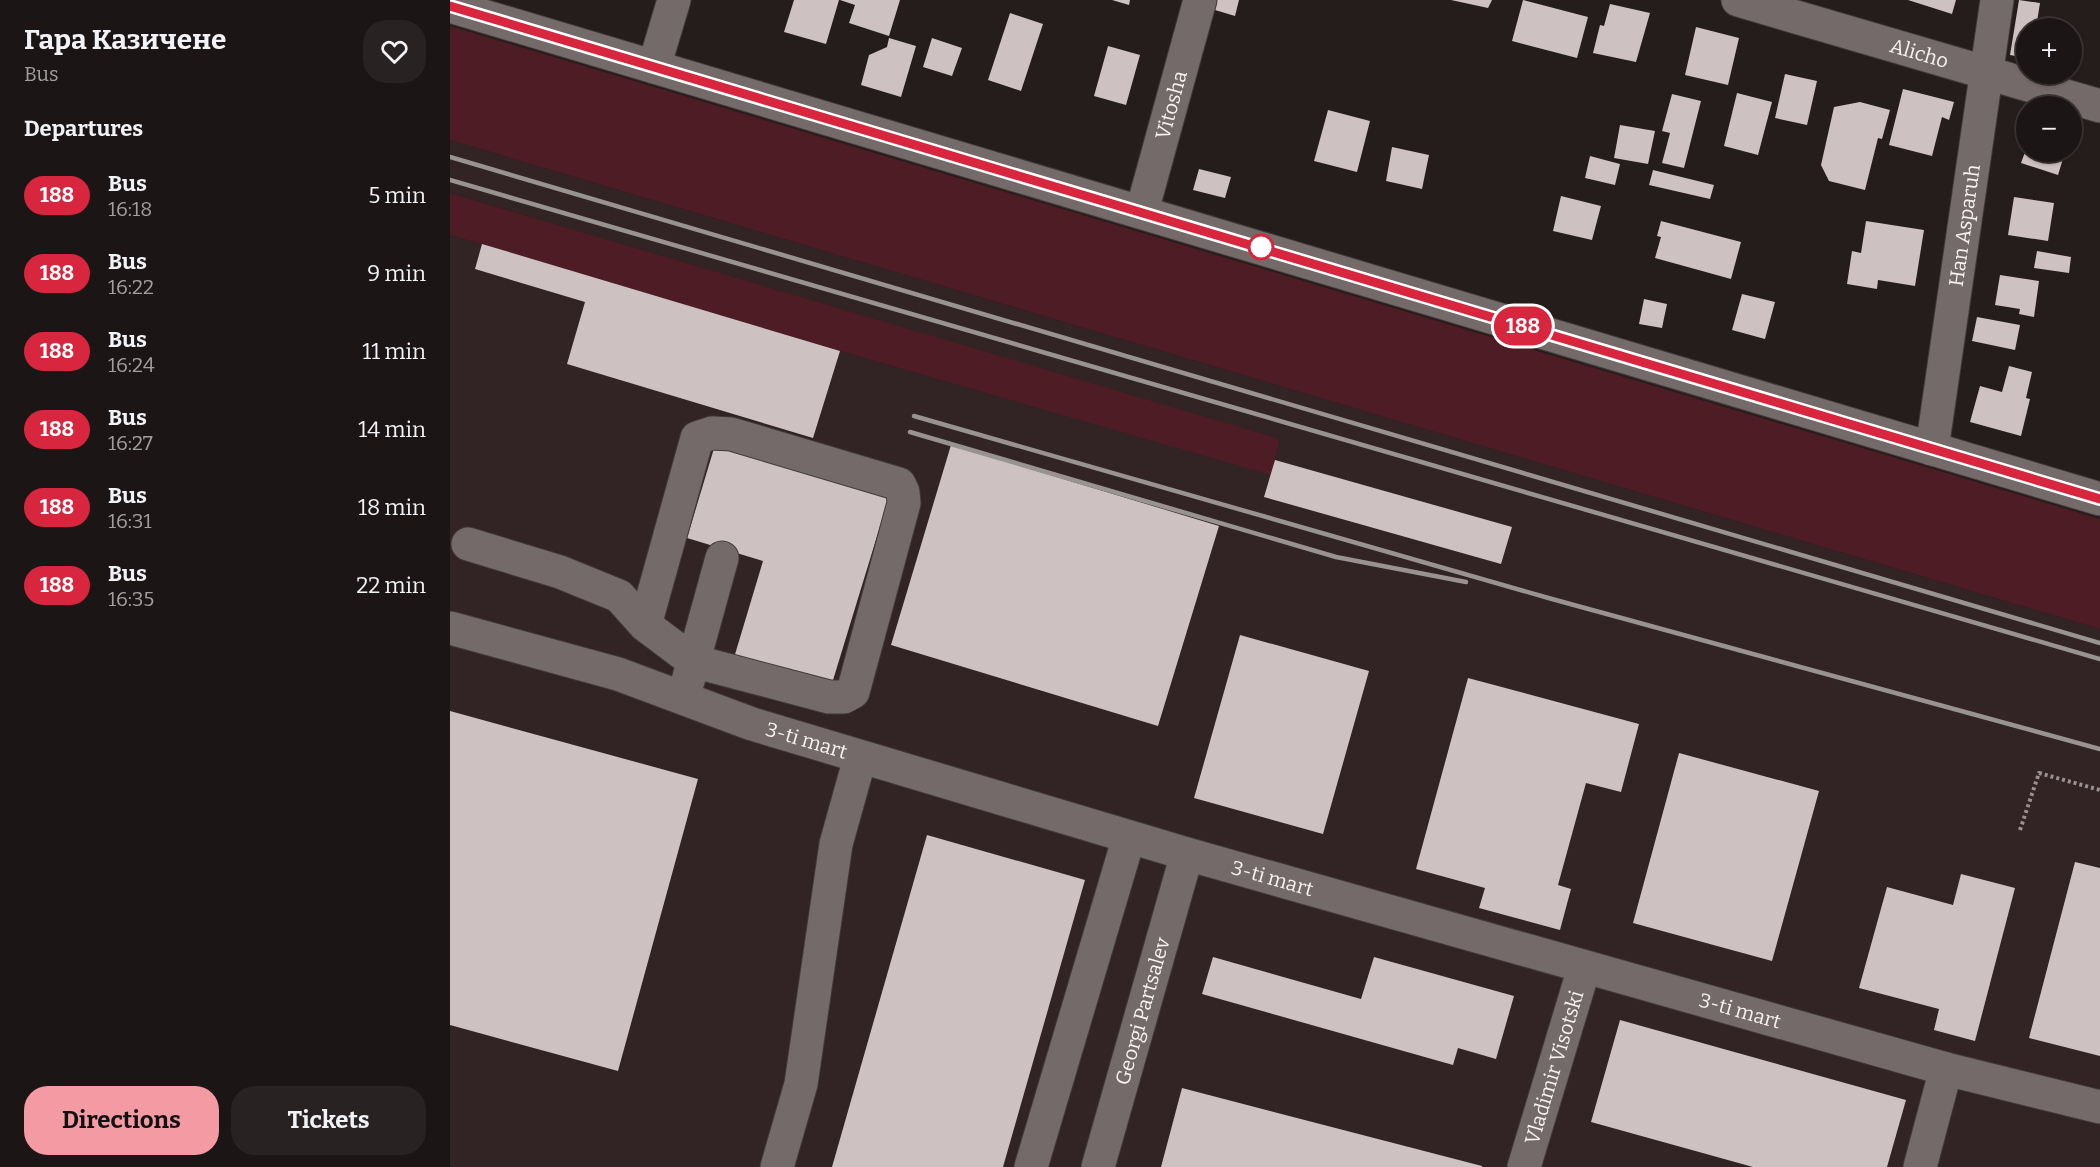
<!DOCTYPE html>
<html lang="en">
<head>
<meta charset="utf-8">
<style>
  body { margin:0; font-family:Bitter,serif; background:#292222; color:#f1f3f6; height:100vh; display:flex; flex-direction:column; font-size:22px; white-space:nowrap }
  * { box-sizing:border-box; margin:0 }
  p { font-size:20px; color:#a09fa0 }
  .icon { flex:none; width:33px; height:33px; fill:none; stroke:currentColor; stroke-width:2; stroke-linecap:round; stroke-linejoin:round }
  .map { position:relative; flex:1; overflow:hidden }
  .side { display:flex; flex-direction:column; background:#1c1515; width:450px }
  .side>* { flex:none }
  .badge { padding:0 12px; border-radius:20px; font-size:21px; line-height:39px }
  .fabs { position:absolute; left:1566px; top:18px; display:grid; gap:12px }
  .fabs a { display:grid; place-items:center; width:66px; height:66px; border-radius:50%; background:#1c1515; box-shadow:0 2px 4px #0004,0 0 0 2px #3a3434; font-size:30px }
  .map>.badge { position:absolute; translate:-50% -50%; box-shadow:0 0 0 3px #fff }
  h2 { padding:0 24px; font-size:22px; line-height:54px }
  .round { display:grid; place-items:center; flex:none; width:63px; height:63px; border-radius:24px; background:#292222 }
  .head { display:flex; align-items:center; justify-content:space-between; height:102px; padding:0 24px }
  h1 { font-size:28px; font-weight:700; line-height:45px }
  .primary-button { display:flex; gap:12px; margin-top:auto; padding:12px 24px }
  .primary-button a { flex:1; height:69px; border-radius:24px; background:#f49aa3; color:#111; font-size:24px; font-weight:700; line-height:69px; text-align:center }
  .primary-button a+a { background:#292222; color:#f1f3f6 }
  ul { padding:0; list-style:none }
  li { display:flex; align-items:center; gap:18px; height:78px; padding:0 24px }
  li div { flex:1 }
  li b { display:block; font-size:22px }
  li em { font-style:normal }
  li .badge { min-width:66px; font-weight:700; text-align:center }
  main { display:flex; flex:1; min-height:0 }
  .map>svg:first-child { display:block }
</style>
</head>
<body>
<main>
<section class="side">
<div class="head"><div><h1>Гара Казичене</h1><p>Bus</p></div><a class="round"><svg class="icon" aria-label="heart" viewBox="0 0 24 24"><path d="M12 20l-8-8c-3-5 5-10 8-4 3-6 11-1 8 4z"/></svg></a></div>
<h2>Departures</h2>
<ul>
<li><span class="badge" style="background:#d7263d;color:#fff">188</span><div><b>Bus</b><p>16:18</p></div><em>5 min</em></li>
<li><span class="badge" style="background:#d7263d;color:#fff">188</span><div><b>Bus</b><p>16:22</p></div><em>9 min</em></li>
<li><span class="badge" style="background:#d7263d;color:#fff">188</span><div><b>Bus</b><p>16:24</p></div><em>11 min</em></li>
<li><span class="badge" style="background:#d7263d;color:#fff">188</span><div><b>Bus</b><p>16:27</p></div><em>14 min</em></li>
<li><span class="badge" style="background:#d7263d;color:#fff">188</span><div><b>Bus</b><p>16:31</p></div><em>18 min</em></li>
<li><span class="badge" style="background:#d7263d;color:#fff">188</span><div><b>Bus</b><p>16:35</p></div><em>22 min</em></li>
</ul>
<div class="primary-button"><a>Directions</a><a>Tickets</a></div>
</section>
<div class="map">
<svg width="1650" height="1167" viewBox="0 0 1650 1167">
  <rect width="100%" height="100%" fill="#251c1c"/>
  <path fill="#322324" d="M0,140L1650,629V1167H0V235L390,351L820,474L830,440L0,193Z"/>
  <path fill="#4d1c24" d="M0,26L1650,519V629L0,140Z
    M0,193L830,439L821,475L390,351L0,235Z"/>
  <path fill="#cdc1c2" d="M344,0H389L376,44L334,32Z
    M390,0H450L439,36L399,23L405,5Z
    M662,0H680L679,5Z
    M767,0H789L785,16L765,10Z
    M1001,0H1042L1038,8Z
    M1073,0L1138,17L1127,58L1062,41Z
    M1458,0H1506L1502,14Z
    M1569,0L1590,3L1586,28H1576V58L1560,55Z
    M1160,4L1200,13L1186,62L1143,53L1150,25L1154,26Z
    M560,13L593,24L571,91L538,80Z
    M1246,27L1289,38L1278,85L1235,75Z
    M439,38L466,46L451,97L411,85L419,55L437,47Z
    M482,38L512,48L502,76L473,67Z
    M658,46L690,55L676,105L644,96Z
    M1335,74L1367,81L1357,125L1325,118Z
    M1453,89L1504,102L1499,120L1492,117L1482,156L1439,145Z
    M1287,93L1322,102L1308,155L1274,146Z
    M1222,94L1251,101L1234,168L1212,163L1220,133L1212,131Z
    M1410,102L1440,110L1432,139L1428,138L1415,190L1379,181L1371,165L1384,107Z
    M878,110L920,121L907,172L864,161Z
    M1170,125L1205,131L1198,164L1164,158Z
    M942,147L979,155L972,189L936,181Z
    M1575,152H1615L1608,175L1571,163Z
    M1140,156L1170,164L1165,185L1135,178Z
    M749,169L781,177L775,198L743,190Z
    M1203,170L1264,185L1260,199L1199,185Z
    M1111,196L1151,206L1142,240L1103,231Z
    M1564,197L1604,203L1598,241L1558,235Z
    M1211,221L1291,242L1281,279L1205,258L1211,237L1207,236Z
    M1416,221L1474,230L1465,286L1428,280L1427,289L1397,284L1402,251L1411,253Z
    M32,244L390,351L363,438L117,364L135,302L25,269Z
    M1587,251L1621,257L1619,273L1584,268Z
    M1550,275L1589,281L1584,317L1569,314L1570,309L1545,305Z
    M1292,294L1325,302L1315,339L1282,330Z
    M1194,299L1217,304L1212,328L1189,324Z
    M1527,317L1570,325L1565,350L1522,341Z
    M1559,366L1582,372L1576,398L1580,399L1571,436L1520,422L1530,386L1552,392Z
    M265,445L439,497L380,690L283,661L313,561L237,538Z
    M501,445L769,526L708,726L441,645Z
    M825,460L1062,527L1051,564L814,497Z
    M790,635L919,671L873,834L744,798Z
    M1018,678L1189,724L1171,792L1136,783L1108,885L1121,889L1110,930L1029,908L1035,888L966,869Z
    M0,711L248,779L168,1071L0,1025Z
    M1229,753L1369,791L1322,961L1183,923Z
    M477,835L635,880L553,1167H382Z
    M1625,862L1650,868V1056L1579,1038Z
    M1511,874L1565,888L1525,1041L1484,1030L1489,1009L1409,988L1437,887L1503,905Z
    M763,957L911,999L924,957L1064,996L1046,1059L1008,1048L1003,1065L752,994Z
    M1170,1020L1456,1100L1437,1167H1303L1141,1122Z
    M732,1088L1032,1166V1167H711Z"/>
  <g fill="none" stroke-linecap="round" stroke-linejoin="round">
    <defs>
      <g id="minor">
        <path id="s1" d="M1288,0L1650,106"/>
        <path d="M0,6L1650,499"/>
        <path d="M204,67L224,0"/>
        <path id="s2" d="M692,211L750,0"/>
        <path id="s3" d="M1482,449L1547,0"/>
        <path d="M18,544L110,572L169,596L195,625L243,661L379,697H394L403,692L454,503L453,492L449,484L281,434L262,433L247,438L195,625"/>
        <path id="s4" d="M0,628L168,674L302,724L737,854L1496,1069L1650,1107"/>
        <path d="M238,681L272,558"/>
        <path d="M327,1167L351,1084L386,844L410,758"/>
        <path d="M581,1167L679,837"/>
        <path id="s5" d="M648,1167L737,854"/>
        <path id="s6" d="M1074,1167L1134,968"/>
        <path d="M1470,1167L1496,1069"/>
      </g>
    </defs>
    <use href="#minor" stroke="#413a3b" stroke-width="35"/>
    <path stroke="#999191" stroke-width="4" stroke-dasharray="3 3" stroke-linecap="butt" d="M1570,830L1589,773L1650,790"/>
    <use href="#minor" stroke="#756a6a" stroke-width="33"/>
    <path stroke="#999292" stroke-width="4.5" d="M0,157L1650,643
      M0,180L1650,659
      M464,416L1102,599L1650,749
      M460,432L886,557L1016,582"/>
  </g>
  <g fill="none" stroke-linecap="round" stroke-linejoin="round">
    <defs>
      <path id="line" d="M0,6L1650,499"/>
    </defs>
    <use href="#line" stroke="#fff" stroke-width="14"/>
    <use href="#line" stroke="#d7263d" stroke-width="9"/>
  </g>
  <circle fill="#fff" stroke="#d7263d" stroke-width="3" cx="811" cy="247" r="12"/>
  <g text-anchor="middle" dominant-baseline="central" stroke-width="6" stroke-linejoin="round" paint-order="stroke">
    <g font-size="20" fill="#f8f2f2" stroke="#1b1313">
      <text stroke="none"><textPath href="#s1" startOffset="189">Alicho</textPath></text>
      <text stroke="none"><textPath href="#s2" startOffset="110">Vitosha</textPath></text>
      <text stroke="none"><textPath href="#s3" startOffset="226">Han Asparuh</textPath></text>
      <text stroke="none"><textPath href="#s4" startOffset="374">3-ti mart</textPath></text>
      <text stroke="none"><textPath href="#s4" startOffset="860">3-ti mart</textPath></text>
      <text stroke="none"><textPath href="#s5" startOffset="162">Georgi Partsalev</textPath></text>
      <text stroke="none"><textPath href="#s4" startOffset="1346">3-ti mart</textPath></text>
      <text stroke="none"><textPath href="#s6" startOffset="104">Vladimir Visotski</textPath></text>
    </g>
  </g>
</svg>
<div class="fabs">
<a>+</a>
<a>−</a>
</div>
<b class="badge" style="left:1073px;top:326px;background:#d7263d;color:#fff">188</b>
</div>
</main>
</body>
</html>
